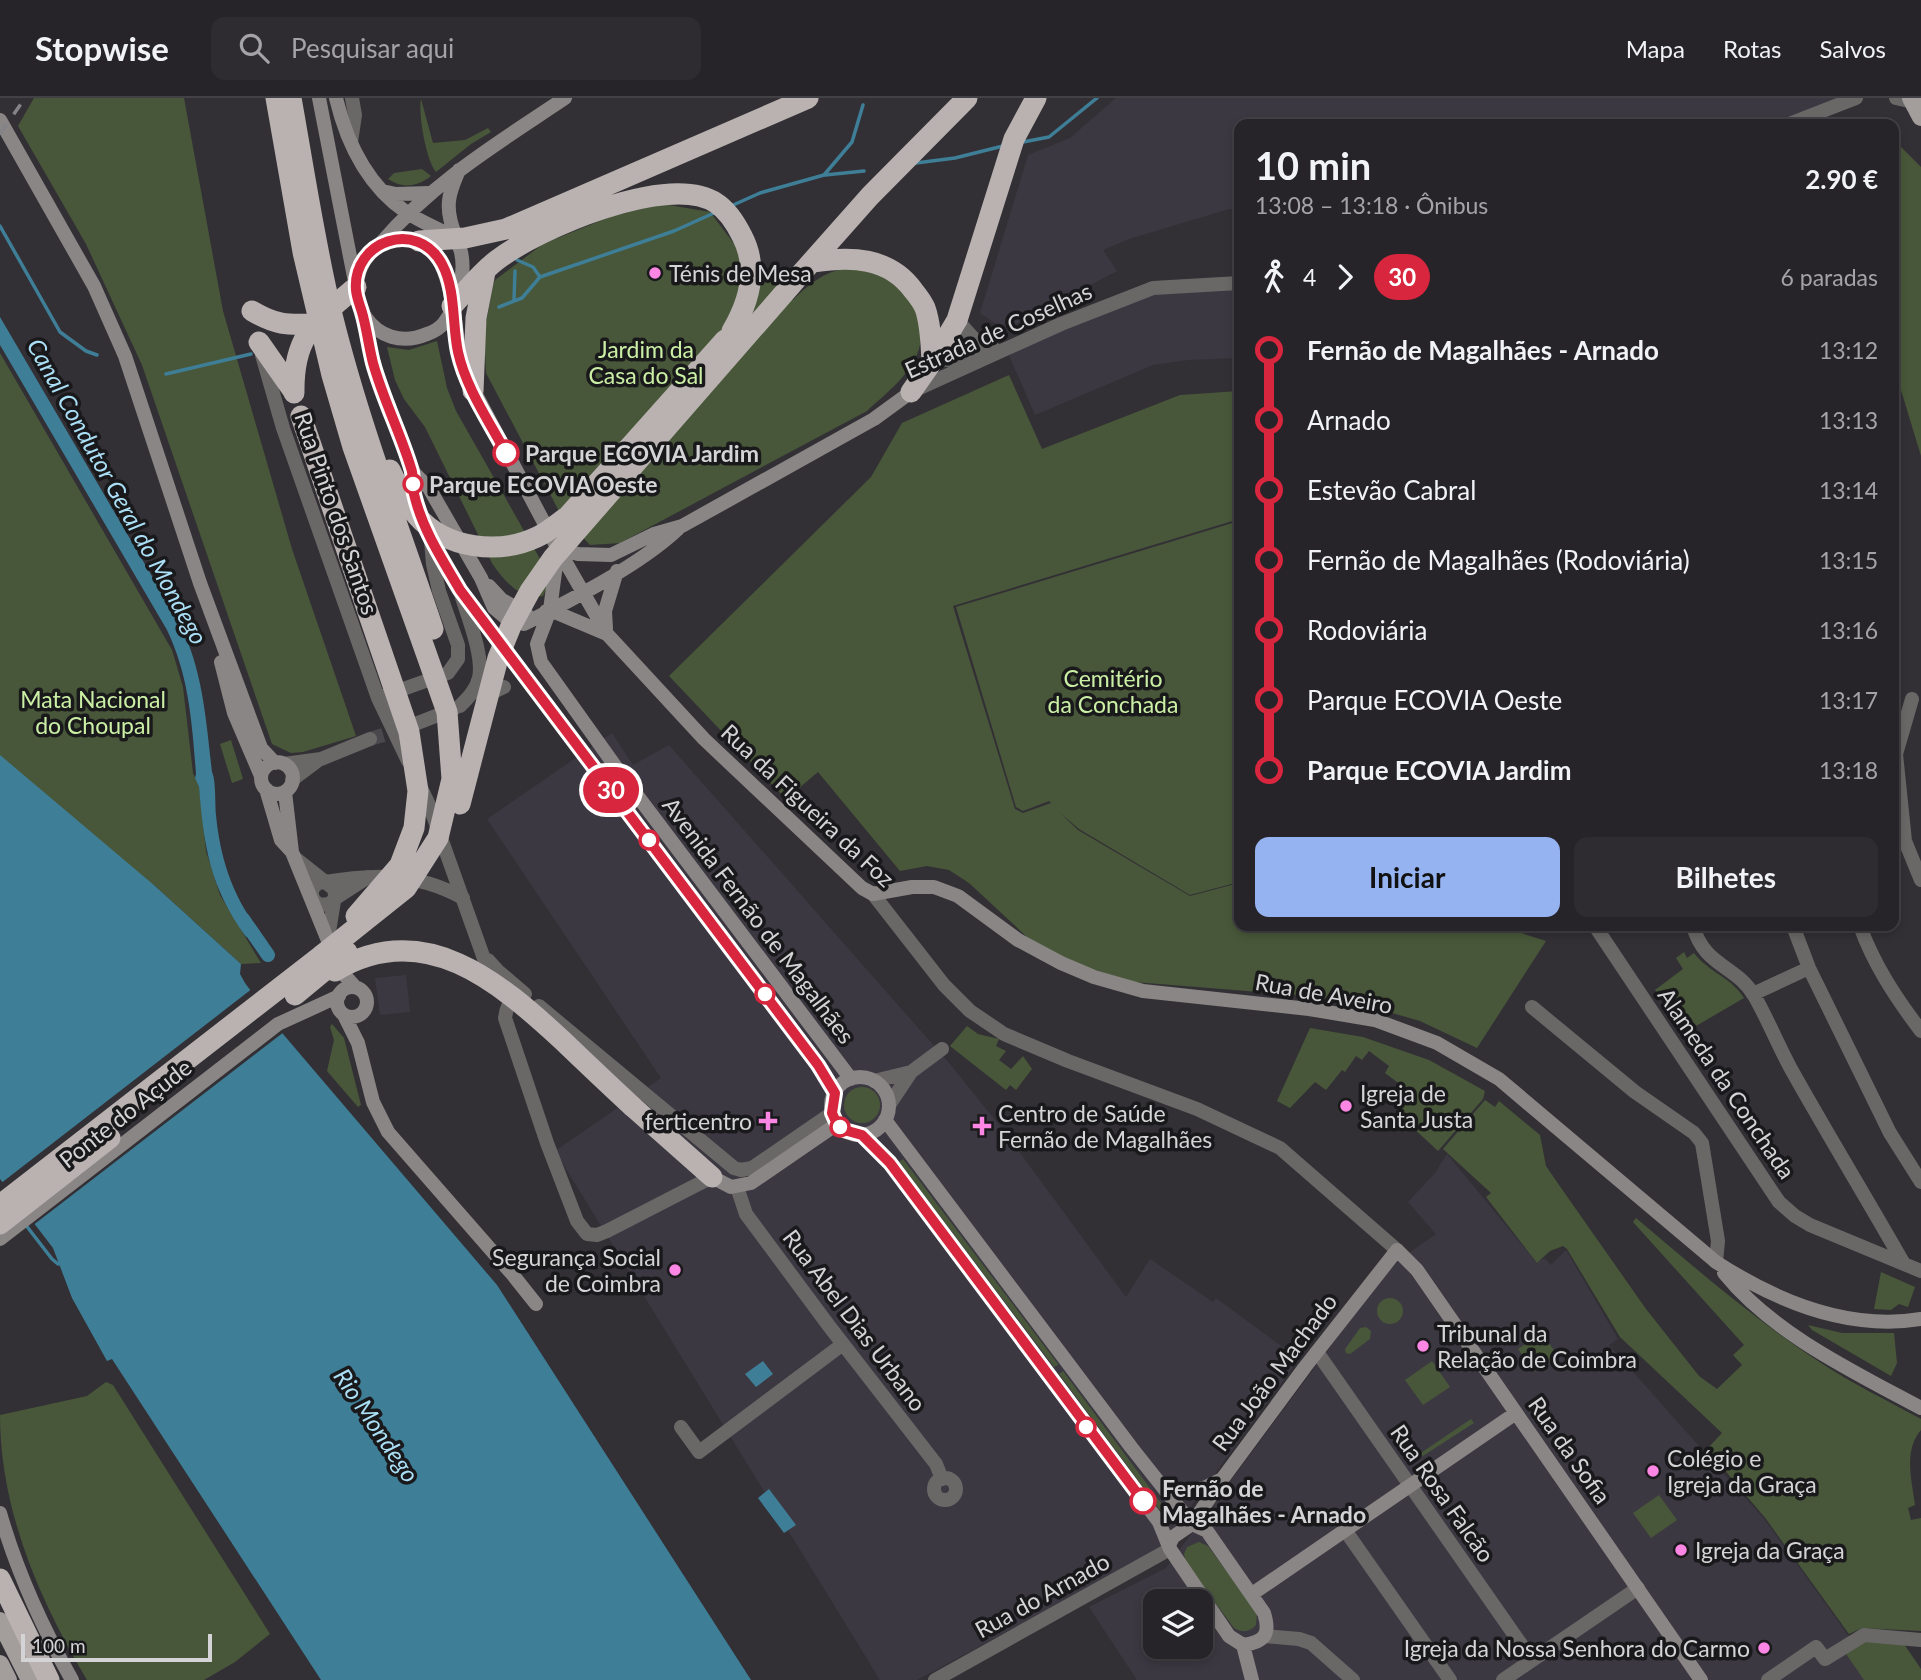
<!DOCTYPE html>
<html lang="pt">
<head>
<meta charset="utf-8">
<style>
  body { margin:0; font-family:Lato,sans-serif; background:#2e2c30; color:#f1f3f6; height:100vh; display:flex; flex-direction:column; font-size:26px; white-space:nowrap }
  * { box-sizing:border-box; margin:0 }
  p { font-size:23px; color:#a4a4a8 }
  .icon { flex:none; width:38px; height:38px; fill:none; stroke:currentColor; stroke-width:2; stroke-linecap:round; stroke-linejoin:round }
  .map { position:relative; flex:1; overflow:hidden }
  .panel { position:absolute; left:1234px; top:21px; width:665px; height:812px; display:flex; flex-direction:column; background:#262428; border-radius:14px; box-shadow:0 4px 10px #0003,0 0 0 2px #424145 }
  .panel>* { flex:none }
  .badge { padding:0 14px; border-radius:23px; font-size:24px; line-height:46px }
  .tools { position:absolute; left:1143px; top:1491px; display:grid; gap:14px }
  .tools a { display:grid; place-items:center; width:70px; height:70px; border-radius:14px; background:#262428; box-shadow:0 4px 10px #0003,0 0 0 2px #424145; font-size:35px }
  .scale { position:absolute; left:21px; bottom:18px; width:191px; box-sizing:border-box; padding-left:7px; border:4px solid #d4d3d6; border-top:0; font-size:19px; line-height:24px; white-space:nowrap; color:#d4d3d6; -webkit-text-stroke:5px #19191b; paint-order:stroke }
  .map>.badge { position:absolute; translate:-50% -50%; box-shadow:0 0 0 4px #fff }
  .legs { display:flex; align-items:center; gap:10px; height:77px; padding:0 21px; font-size:23px }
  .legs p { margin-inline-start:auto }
  .head { display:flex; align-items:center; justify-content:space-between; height:119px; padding:0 21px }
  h1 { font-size:38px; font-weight:700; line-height:52px }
  .action { display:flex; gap:14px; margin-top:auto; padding:14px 21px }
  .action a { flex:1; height:80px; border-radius:14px; background:#95b2f1; color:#111; font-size:28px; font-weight:700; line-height:80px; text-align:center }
  .action a+a { background:#2e2c30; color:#f1f3f6 }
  ul { padding:0 21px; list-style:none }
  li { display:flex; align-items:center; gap:24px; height:70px; font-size:26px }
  li i { display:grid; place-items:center; width:10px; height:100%; margin:0 9px; background:currentColor }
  li i::after { content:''; width:18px; height:18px; margin:-9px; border:5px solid; border-radius:50%; background:#262428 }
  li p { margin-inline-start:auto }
  li:first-child i { background:linear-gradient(#0000 50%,currentColor 0) }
  li:last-child i { background:linear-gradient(currentColor 50%,#0000 0) }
  header { display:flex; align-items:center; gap:42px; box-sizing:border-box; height:98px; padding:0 35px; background:#262428; border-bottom:2px solid #424145 }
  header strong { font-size:33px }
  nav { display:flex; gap:38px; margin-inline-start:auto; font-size:24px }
  .search { width:490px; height:63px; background:#2e2c30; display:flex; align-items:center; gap:18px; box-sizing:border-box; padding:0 24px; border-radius:14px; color:#a4a4a8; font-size:26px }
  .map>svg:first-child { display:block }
</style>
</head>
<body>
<header>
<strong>Stopwise</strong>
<div class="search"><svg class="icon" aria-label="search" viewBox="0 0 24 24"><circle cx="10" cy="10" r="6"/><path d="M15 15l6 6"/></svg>Pesquisar aqui</div>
<nav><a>Mapa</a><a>Rotas</a><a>Salvos</a></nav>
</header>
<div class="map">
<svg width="1921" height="1582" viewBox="0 0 1921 1582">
  <rect width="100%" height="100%" fill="#323035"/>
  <path fill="#3c3842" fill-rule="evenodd" d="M1116,0H1838L1769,26H1239V111H1229L1129,141L1103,152L1117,173L1005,232L980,215L1028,57L1070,40Z
    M1239,189V260L1188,262L1153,267L1035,317L1008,255L1141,197Z
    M612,635L633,667L669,647L950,966L1007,1037L1126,1199L1150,1161L1213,1204L1216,1200L1299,1261L1159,1452L917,1582H880L555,1053L661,980L487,721Z
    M406,877L410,914L380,917L375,880Z
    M1447,1056L1537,1165L1544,1160L1551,1167L1566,1152L1618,1241L1609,1247L1765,1422L1848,1537L1872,1582H1137L1089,1509L1166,1470L1390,1168L1436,1136L1408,1104L1435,1075ZM1155,1503H1200V1549H1155Z"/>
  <path fill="#485739" d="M34,0H184L223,213L292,451L356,638L303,654L291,655L272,646L142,267L86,146L18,28Z
    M421,1L433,45L465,42L488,30L491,34L471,46L436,74C426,62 418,15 421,1Z
    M1894,42L1921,69V358L1894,269Z
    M422,71L431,78C417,89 403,91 388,81L394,75Z
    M663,106L710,114L738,151L793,202C809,186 825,173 848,170C891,165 930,210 919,251C911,277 886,295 867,313L620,445L590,447L560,415L486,275L484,236L493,187L495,182L543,146L612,118Z
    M437,243L447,290L456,313L544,468L547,489L543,498C520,502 503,482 492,465L425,329L404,301L395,282L387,249L409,252Z
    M0,255L172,552L183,589L193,675L199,689L206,753L220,797L261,865L241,866L155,788L0,693Z
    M1009,277L1042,351L1180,297L1239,293V421L953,508L1015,711L1023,715L1051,705L1049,703L1023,713L1016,709L956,509L1239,423V784L1190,797L1079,731L1059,714L1078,732L1190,798L1239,785V828H1499L1546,843L1477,950L1420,923L1368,908L1310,898L1134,884L1076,866L1027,839L969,785L949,772L927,768L900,773L818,674L786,701L669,578L871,379L902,325Z
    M231,642L243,681L232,685L220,646Z
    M1684,854L1687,860L1694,855C1708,874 1731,879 1744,900L1684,935L1655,892L1683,871L1676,860Z
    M332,926L344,940L361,1007L358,1009L327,973L334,942L330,929Z
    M967,928L978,936L999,941L996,948L1006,953L999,962L1011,971L1023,958L1032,971L1016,992L1010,987L1006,992L950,948Z
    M1310,930L1363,939L1429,962L1485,993L1483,1001L1438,1053L1396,1014L1409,993L1385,975L1389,968L1369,953L1362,962L1356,958L1345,974L1342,972L1326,992L1315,984L1290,1010L1277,1003Z
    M844 1007a18 18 0 1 1 36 0a18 18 0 1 1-36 0Z
    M1485,1002L1495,1009L1499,1003L1540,1037L1546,1068L1559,1087L1646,1211L1699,1278L1717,1291L1742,1267L1733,1257L1744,1247L1633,1124L1636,1120C1695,1170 1754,1221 1818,1263C1851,1285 1886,1302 1921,1321V1332C1903,1353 1912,1383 1915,1407L1908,1410L1911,1422L1921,1420V1533L1862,1530L1849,1536L1766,1421L1707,1351L1722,1335L1620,1239L1567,1151L1563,1148L1550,1153L1537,1165L1486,1099L1491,1095L1443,1051Z
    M903,1061L1058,1266V1267L1054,1269L899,1064Z
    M1881,1174L1915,1189L1908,1209L1899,1206L1891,1212L1874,1211Z
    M1377 1213a13 13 0 1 1 26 0a13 13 0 1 1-26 0Z
    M1808,1227L1842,1235H1894L1897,1265L1891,1278L1812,1232Z
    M1366,1229L1371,1233L1370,1241L1350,1256L1346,1255L1345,1251L1360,1230Z
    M1542,1235L1558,1258L1534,1274L1518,1251Z
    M1432,1263L1450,1289L1423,1307L1405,1282Z
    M1063,1273L1167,1413L1163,1416L1059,1276Z
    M106,1284L113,1287L270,1536L235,1564L204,1582H87C39,1502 0,1411 0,1317L87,1298Z
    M1471,1321L1474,1325L1415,1363L1410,1362L1398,1345L1402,1342L1415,1359Z
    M1659,1397L1677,1422L1651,1440L1633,1415Z
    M1199,1444L1208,1448L1257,1515L1256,1527C1250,1534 1242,1535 1234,1530L1186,1465L1184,1456L1187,1449Z
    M1871,1542L1904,1546L1921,1571V1582H1864L1844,1553L1861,1544Z"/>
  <path fill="#3f7e97" d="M0,219L180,526C203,573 206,622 212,674C216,682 215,706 216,717C220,759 232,797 258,831L246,839C210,789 204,750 199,689L195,680L196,676C192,625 189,578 167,532L0,247Z
    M0,657L155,788L241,866L240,876L245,885L283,936L497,1187L751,1582H321L112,1261L107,1263L72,1200L53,1150L0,1081Z
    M763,1263L773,1276L756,1289L745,1276Z
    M769,1391L796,1427L784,1435L758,1400Z"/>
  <path fill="#323035" d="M253,890L284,934L32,1128L0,1086Z"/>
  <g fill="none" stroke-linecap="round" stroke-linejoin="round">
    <path stroke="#3f7e97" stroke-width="3.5" d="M1023,44L1049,39L1097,0
      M916,65L955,60L1003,48
      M825,77L864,73
      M731,108L760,95L824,77L852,44L863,7
      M0,128L60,234L86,253L97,257
      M540,179L674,133L714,115
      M514,202L515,173
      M499,209L522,200L540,179L533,169L517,162
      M166,276L251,256
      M25,1126L52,1161L58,1166L61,1165"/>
    <path stroke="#3f7e97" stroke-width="14" d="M243,821L268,857"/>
    <path stroke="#4a484d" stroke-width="14" stroke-dasharray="14 7" stroke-linecap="butt" d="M370,641L400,632"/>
    <path stroke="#6a6867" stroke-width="14" d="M1896,0L1913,4
      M1789,26L1856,0
      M351,44L355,17L352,0
      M957,222L975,242L998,253
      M262,257L283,330L378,600L448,575L458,561V547L439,493L433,466L431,443
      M932,264L987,255
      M915,292L1061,226L1153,190L1239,185
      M460,493C467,517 484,557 479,580C476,592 468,600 460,608
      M483,599L504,589
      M378,600L408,663
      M1912,601L1896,656L1905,743L1921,782
      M402,631L454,611
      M284,666L321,661L370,641
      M292,682L320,661
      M420,688L430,709L493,886
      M295,760L334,791L335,797L328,840
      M368,779L334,801L330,806L318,807L312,799V791L318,785C372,776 414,773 463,800
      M873,796L944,887L970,913L1004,936L1068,963L1197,1011L1280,1050L1397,1152
      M1595,828L1779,1104L1795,1118L1810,1127L1921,1173
      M1693,828C1705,870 1736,866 1755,899C1768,922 1778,947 1791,971C1828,1037 1867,1101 1904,1166
      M1793,828L1809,870L1890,1035L1921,1084
      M1860,828C1874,867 1896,900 1921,933
      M488,862L498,873L525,896
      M1753,896L1809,870
      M519,898C509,901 506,911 505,920L547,1045L577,1123L587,1136L597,1137L607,1133L712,1079
      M539,908L734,1070L741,1072L752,1070L832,1015
      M1532,909L1635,994L1694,1035L1702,1045L1718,1143L1716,1164
      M874,983L911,974
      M889,1007L911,974L942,951
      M737,1089L746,1116L829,1228L936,1366L942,1381
      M1317,1254L1532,1562
      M681,1329L699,1354L843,1246
      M934 1391a11 11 0 1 1 22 0a11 11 0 1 1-22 0Z
      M1345,1432L1450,1582
      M1265,1538L1299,1541L1311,1545L1353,1582
      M935,1582L1170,1451
      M1503,1582L1638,1490
      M1768,1582L1816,1549L1825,1561L1864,1537L1921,1542"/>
    <path stroke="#8a8685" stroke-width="14" d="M319,0L355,184
      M336,0C347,46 367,87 406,114C421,124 439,131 455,140
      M0,22L94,188L125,258L200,485L261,650L275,665
      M459,72C455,82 450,92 449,103C447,121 456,137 461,154C466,176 458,207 444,225C440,230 433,234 427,236C375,258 336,198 369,156C377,146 389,142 402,141C457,135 453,237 463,272L558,451L607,536L704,641L862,790L873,796L912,789H934L958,798L1018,842L1061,865L1094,879L1143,893L1309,911L1375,922L1437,945L1499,981L1716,1164C1776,1203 1847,1233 1921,1221
      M382,93L396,96L429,95
      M381,145C434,83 498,45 565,0
      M363,219L373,265L412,373L414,396L431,443L460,492L815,962L835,995
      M412,373L429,390L481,480L494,510L507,521L524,526C571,502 640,467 678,431
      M558,451L578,456L611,457L654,436L682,428L874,321L911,294
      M557,459L550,512L537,546L541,564L618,672L851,981
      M489,488L502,502L526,515
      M546,513L550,512L607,536
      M606,531L605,513L617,473
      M221,564L234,615L261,678
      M261 680a16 16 0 1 1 32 0a16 16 0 1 1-32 0Z
      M266,691L281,742L292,754L340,872L355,889
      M285,694L292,754
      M337 904a15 15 0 1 1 30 0a15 15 0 1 1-30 0Z
      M344,917L358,945L373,1004L388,1034L513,1177L536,1206
      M831 1008a29 29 0 1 1 58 0a29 29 0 1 1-58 0Z
      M885,1022L1131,1349L1192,1426L1223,1380L1305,1269L1397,1152L1417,1172L1701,1582
      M862,1037L890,1065L1159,1424L1170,1451L1229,1538L1243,1547C1264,1544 1271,1537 1264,1515L1207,1433L1192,1426L1173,1439L1170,1445
      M712,1079L731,1089L751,1085L837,1026
      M0,1141L278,926L339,898
      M1724,1175C1772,1235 1854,1274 1921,1310
      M1169,1396L1204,1390L1222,1381
      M0,1415C17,1474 42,1529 72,1582
      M1252,1496L1516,1315
      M1243,1547L1252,1582"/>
    <path stroke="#a39d9c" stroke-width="18" d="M1911,0L1921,19
      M0,1523L30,1582
      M0,1566L8,1582"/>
    <path stroke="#b9b2b0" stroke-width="21" d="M419,143L465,140L506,131L808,0
      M814,164C850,158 889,159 913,192C917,197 922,203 925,210C931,227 931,246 932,264
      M799,178L870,98L967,0
      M452,208C466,193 480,175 497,162C537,131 669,74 716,105C727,112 736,126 742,138C759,170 749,204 732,233
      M252,213C276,227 286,227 313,226
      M259,244L294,294
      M473,293L476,220L485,174
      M911,294L932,264L957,222L1014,41L1036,0
      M294,295C293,237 315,224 356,189
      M633,1009L712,1079
      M0,1107L322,857
      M0,1126L110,1040
      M0,1481L49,1582"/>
    <path stroke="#848387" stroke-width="3.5" stroke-dasharray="12 12" stroke-linecap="butt" d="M0,36L25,0"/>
    <path stroke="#b9b2b0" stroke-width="21" d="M276,0L303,154L332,277L353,349L447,614L452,681L438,740L406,790L322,857
      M291,0C303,67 313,134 328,200C354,312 396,421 433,531
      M301,318L409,634L418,693L414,730L400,767L356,818
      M390,372C398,388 405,404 417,418C446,451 499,457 537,439C548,434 558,425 568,418L725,242
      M460,706L498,560L511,528L530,493L553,460L799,178
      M335,873C424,819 499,884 562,942C586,965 609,987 633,1009
      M295,897L347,854"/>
  </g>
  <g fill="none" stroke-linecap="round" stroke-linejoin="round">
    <defs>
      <path id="line-1" d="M506,355C489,323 466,290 458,254C452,226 456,192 442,166C417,120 352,143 356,192C357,202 361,209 363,218C367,233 369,249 373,265C383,301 400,334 411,370C414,378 412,387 414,396C422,431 442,461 460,492L818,967L835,995L832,1015L837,1026L844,1032L862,1037L890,1065L1143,1403"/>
    </defs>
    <use href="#line-1" stroke="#fff" stroke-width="16"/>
    <use href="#line-1" stroke="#d7263d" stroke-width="10"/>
  </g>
  <g fill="#fc86e3" stroke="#19191b" stroke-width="2.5">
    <circle cx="655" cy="175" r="7"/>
    <circle cx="1346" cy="1008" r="7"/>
    <path d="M764.5 1012.5h7v7h7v7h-7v7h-7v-7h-7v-7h7z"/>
    <path d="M978.5 1017.5h7v7h7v7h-7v7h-7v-7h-7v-7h7z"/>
    <circle cx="675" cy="1172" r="7"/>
    <circle cx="1423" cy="1248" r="7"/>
    <circle cx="1653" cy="1373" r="7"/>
    <circle cx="1681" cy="1452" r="7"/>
    <circle cx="1764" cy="1550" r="7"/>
  </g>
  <g fill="#fff" stroke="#d7263d" stroke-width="3.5">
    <circle cx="506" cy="355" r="12"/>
    <circle cx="413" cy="386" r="9"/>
    <circle cx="649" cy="742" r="9"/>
    <circle cx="765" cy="896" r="9"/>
    <circle cx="840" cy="1029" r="9"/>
    <circle cx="1086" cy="1329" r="9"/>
    <circle cx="1143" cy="1403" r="12"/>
  </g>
  <g text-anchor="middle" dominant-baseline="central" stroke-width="7" stroke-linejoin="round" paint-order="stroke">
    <g font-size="23" fill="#d4d3d6" stroke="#19191b" text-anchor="start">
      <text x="669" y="175">Ténis de Mesa</text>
      <text x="1360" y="995">Igreja de<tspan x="1360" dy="26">Santa Justa</tspan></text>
      <text x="998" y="1015">Centro de Saúde<tspan x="998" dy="26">Fernão de Magalhães</tspan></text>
      <text x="752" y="1023" text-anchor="end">ferticentro</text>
      <text x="661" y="1159" text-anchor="end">Segurança Social<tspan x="661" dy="26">de Coimbra</tspan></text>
      <text x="1437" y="1235">Tribunal da<tspan x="1437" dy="26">Relação de Coimbra</tspan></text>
      <text x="1667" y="1360">Colégio e<tspan x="1667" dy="26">Igreja da Graça</tspan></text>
      <text x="1695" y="1452">Igreja da Graça</text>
      <text x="1750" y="1550" text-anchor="end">Igreja da Nossa Senhora do Carmo</text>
    </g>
    <g font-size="23" fill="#d4d3d6" stroke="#19191b">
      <text transform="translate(998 232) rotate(-24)">Estrada de Coselhas</text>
      <text transform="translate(337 415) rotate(71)">Rua Pinto dos Santos</text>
      <text transform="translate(808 707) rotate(43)">Rua da Figueira da Foz</text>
      <text transform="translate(759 822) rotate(53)">Avenida Fernão de Magalhães</text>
      <text transform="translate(1324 895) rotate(10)">Rua de Aveiro</text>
      <text transform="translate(1727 985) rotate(56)">Alameda da Conchada</text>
      <text transform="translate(125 1015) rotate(-38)">Ponte do Açude</text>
      <text transform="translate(855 1222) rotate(53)">Rua Abel Dias Urbano</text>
      <text transform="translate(1274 1274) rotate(-53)">Rua João Machado</text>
      <text transform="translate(1570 1352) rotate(55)">Rua da Sofia</text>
      <text transform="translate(1443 1395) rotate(55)">Rua Rosa Falcão</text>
      <text transform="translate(1042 1497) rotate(-29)">Rua do Arnado</text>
    </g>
    <g font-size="23" fill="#cbf0a5" stroke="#19191b">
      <text x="646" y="251">Jardim da<tspan x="646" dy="26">Casa do Sal</tspan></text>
      <text x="1113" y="580">Cemitério<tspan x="1113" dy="26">da Conchada</tspan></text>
      <text x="93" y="601">Mata Nacional<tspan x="93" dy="26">do Choupal</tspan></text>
    </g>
    <g font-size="23" font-weight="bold" fill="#d4d3d6" stroke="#19191b" text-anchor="start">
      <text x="525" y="355">Parque ECOVIA Jardim</text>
      <text x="429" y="386">Parque ECOVIA Oeste</text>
      <text x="1162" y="1390">Fernão de<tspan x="1162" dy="26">Magalhães - Arnado</tspan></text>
    </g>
    <g font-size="24" font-style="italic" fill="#aadff6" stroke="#19191b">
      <text transform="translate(118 393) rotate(61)">Canal Condutor Geral do Mondego</text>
      <text transform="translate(377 1327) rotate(56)">Rio Mondego</text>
    </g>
  </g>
</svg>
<div class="tools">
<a><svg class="icon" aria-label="layers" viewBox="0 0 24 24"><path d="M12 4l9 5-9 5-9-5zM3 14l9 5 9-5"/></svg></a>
</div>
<div class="scale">100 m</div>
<b class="badge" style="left:611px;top:692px;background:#d7263d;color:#fff">30</b>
<section class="panel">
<div class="head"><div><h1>10 min</h1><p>13:08 – 13:18 · Ônibus</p></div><b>2.90 €</b></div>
<div class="legs"><svg class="icon" aria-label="walk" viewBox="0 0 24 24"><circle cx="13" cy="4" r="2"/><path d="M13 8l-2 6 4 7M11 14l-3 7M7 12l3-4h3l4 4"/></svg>4<svg class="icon" aria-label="forward" viewBox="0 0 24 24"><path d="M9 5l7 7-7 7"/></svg><b class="badge" style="background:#d7263d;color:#fff">30</b><p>6 paradas</p></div>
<ul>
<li><i style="color:#d7263d"></i><b>Fernão de Magalhães - Arnado</b><p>13:12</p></li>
<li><i style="color:#d7263d"></i><span>Arnado</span><p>13:13</p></li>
<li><i style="color:#d7263d"></i><span>Estevão Cabral</span><p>13:14</p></li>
<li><i style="color:#d7263d"></i><span>Fernão de Magalhães (Rodoviária)</span><p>13:15</p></li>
<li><i style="color:#d7263d"></i><span>Rodoviária</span><p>13:16</p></li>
<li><i style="color:#d7263d"></i><span>Parque ECOVIA Oeste</span><p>13:17</p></li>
<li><i style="color:#d7263d"></i><b>Parque ECOVIA Jardim</b><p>13:18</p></li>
</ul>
<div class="action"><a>Iniciar</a><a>Bilhetes</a></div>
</section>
</div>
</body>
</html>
